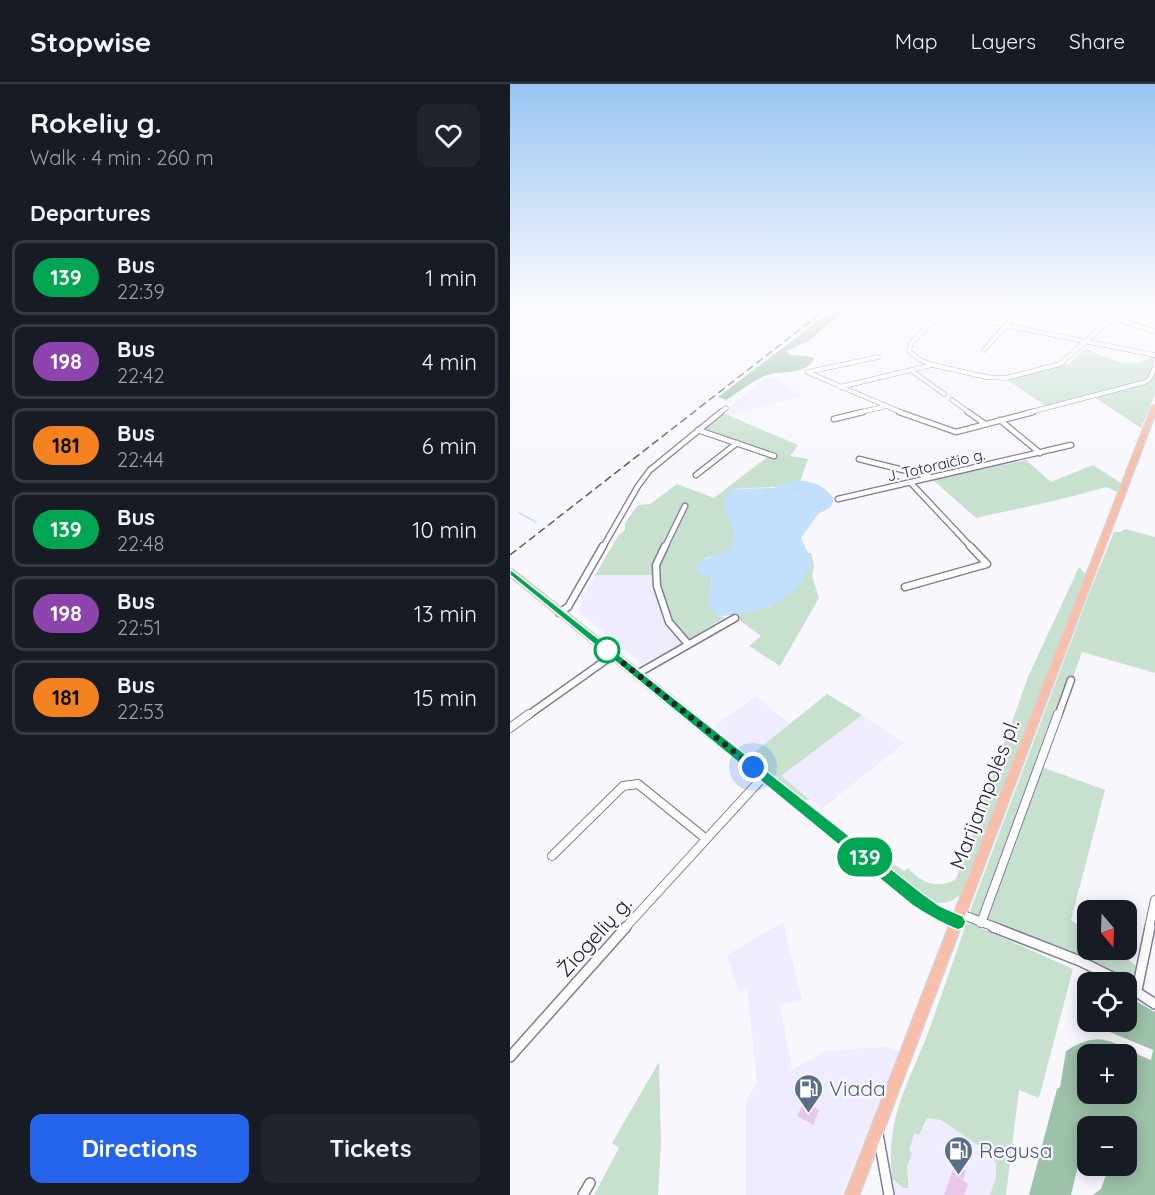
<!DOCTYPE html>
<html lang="en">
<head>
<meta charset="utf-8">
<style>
  body { margin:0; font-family:Quicksand,sans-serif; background:#20242c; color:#f1f3f6; height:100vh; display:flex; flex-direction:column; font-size:22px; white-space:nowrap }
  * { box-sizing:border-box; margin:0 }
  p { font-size:20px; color:#9ea1a6 }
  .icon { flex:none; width:33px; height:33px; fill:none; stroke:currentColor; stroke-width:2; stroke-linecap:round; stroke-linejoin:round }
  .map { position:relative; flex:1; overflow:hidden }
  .panel { display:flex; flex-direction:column; background:#171b24; width:510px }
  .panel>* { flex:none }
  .badge { padding:0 12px; border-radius:20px; font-size:21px; line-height:39px }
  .needle { width:39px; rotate:161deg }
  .controls { position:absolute; left:567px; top:816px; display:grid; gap:12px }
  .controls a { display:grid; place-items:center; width:60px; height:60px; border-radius:12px; background:#171b24; box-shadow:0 3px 15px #0003; font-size:30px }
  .you { position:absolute; width:30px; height:30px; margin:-15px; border:4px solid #fff; border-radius:50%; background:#1a73e8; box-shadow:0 0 0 9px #1a73e833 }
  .map>.badge { position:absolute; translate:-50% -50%; box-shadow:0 0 0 3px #fff }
  h2 { padding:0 30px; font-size:22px; line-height:54px }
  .round { display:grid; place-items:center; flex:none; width:63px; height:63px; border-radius:12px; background:#20242c }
  .overview { display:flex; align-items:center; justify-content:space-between; height:102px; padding:0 30px }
  h1 { font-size:28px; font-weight:700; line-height:45px }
  .button { display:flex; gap:12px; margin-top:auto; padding:12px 30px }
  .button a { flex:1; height:69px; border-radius:12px; background:#2563eb; color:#fff; font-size:24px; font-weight:700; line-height:69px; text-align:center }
  .button a+a { background:#20242c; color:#f1f3f6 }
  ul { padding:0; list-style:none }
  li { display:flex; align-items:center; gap:18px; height:75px; margin:0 12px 9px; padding:0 18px; border:3px solid #363941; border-radius:12px }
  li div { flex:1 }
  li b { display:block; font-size:22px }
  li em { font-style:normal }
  li .badge { min-width:66px; font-weight:700; text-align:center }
  header { display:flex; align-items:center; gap:36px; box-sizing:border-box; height:84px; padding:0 30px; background:#171b24; border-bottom:2px solid #363941 }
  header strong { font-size:28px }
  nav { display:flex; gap:33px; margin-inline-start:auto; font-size:21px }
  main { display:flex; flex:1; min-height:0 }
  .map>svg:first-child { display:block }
</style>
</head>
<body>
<header>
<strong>Stopwise</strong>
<nav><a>Map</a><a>Layers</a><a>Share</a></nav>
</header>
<main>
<section class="panel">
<div class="overview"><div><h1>Rokelių g.</h1><p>Walk · 4 min · 260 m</p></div><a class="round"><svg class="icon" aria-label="heart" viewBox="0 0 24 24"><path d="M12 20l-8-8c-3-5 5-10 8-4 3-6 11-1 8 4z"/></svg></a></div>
<h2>Departures</h2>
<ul>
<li><span class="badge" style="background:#00a651;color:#fff">139</span><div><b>Bus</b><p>22:39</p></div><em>1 min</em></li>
<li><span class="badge" style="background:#8e44ad;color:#fff">198</span><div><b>Bus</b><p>22:42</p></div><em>4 min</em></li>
<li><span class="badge" style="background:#f58220;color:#111">181</span><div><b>Bus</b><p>22:44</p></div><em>6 min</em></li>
<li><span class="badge" style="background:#00a651;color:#fff">139</span><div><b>Bus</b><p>22:48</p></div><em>10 min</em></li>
<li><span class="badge" style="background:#8e44ad;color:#fff">198</span><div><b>Bus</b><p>22:51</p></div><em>13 min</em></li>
<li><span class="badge" style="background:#f58220;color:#111">181</span><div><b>Bus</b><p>22:53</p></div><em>15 min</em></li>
</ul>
<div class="button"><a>Directions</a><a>Tickets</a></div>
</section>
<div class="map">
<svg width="645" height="1111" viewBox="0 0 645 1111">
  <rect width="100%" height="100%" fill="#f8f7fe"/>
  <path fill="#eeecfe" d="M261,293L293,312L216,331L213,329L255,294Z
    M85,491H142L144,506L155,539L173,559L132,580L68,527L72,521L70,518Z
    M246,612L280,640L237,674L204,642Z
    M352,631L394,659L312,725L270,692Z
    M273,838L292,916L270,921L282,985L316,967L374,963L389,967L332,1111H236V1017L247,998L237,904L229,909L217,871Z
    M417,1034L431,1036L481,1070L486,1080V1093L480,1111H385L382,1095L387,1100L400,1102L397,1084L402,1069L399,1066L406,1049L409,1050Z"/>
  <path fill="#c8e1cf" d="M576,265C597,273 622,289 642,272L645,274L639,293L635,296L536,322L496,295L555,279L559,280Z
    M645,290V311L631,344L584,313L636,300Z
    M213,329L288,361L280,372L298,375L291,395C265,407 248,402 223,405L220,409L225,453L221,464L209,471L195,474L202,492L200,502L207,532L215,533L173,559C153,537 145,521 142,491H85L108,452L115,446V439L128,421L140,420L167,400L204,414L261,370L192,346Z
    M516,376L541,398L583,381L611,399L607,408L596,403C554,416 510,424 466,434L423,396Z
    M615,445L645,453V589L572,568L545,644L538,642L471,830L467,833L460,827L582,502L604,448H611Z
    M298,469H301L304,482L302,492L309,514L270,582L239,562L251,552L222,531L260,522L301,484Z
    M569,483L576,491L450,811C439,820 431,821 417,817L358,768L360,764L394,787L398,784C411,799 428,806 446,795L518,593Z
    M317,610L352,631L271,692L300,716H295L237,674Z
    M532,683L595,706L561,836L577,847L578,866H604L627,882L625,897L620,899L590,881L479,838L477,833Z
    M460,839L563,885L529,1014L509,1006L496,1111H480L486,1093V1080L481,1070L431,1036L417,1034L409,1051L405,1049L399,1066L402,1069L397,1083L399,1104H394L382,1095C376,1036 395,1006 416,954C430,916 443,878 456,840Z
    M149,978L151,1060L148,1111H84L109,1064L102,1059Z"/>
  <path fill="#9ec2a9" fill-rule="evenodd" d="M328,222H340L298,257L277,267L280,271L302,273L304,275C294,292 271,286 257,291C243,296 229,308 216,316L208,313Z
    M617,912L645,928V1111H583L591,1105L598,1085L593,1082H616V1042H578L577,1072L571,1069L561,1111H519L547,1005L550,1003L556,967C595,942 605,963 641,976L643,966L600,948L585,938H616ZM616,970V1010H578V970Z"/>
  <path fill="#c3dffe" d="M288,396C304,398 314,401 324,415L321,423L308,430L291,454L298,469L301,484C294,493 286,506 276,513C262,524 224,533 207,532L198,517L202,492L191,490L185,481C196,473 209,471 221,463L225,452L213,417L222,405L263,404Z"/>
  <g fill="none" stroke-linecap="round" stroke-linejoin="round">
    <path stroke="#c3dffe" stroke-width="1.5" d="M9,429L26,438"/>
  </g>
  <path fill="#e6c9e8" d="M294,1018L309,1026L303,1041L287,1032Z
    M445,1080L456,1087L453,1096L458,1100L454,1111H434Z"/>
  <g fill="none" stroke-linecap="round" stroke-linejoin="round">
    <defs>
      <path id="minor-far4" d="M428,222L434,226L498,242L645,271
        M579,222L602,234L645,247
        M434,226L401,259L399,267L410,276L423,281L476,293L496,294L550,280L602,234
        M349,236L364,222
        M474,266L513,222
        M402,287L434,310
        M297,288L393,329
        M298,288L368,273
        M330,303L422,281
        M442,316L460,329
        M210,329L216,324
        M347,329L373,323
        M517,329L632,299L639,296L645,283"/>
      <path id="minor-far3" d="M389,328L446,348L523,328
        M458,328L475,340
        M324,335L353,328
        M490,336L530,369
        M188,346L264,372
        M349,375L421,393
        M186,391L227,359
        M401,399L461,463
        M328,415L561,361
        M93,463L128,402L140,386L211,328
        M155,463L175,422"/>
      <path id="minor-far2" d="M155,462L146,481L147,502L159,538L178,560
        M395,503L477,480L460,462
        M49,529L58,523L93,462
        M127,590L225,534
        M17,632L103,571
        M548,632L561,596"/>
      <path id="minor-far1" d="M0,644L19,630
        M42,772L113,702L128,700L195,754
        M451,830L487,844
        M471,839L548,630
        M115,844L254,692
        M639,844L645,816"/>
      <path id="minor" d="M483,843L570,877L612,898
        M616,901L645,920
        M627,906L640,843
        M0,973L116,843
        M368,1050L379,1111
        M73,1111L80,1099"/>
      <path id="major" d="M645,321V330L349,1111H335L440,840L420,831L404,820L0,492V486H3L412,812L428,823L444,830L642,323Z"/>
    </defs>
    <use href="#minor-far4" stroke="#807c9c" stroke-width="5"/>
    <use href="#minor-far3" stroke="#807c9c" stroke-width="7"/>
    <use href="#minor-far2" stroke="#807c9c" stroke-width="9"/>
    <use href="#minor-far1" stroke="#807c9c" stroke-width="10"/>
    <use href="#minor" stroke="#807c9c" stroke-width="12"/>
    <use href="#major" stroke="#d3d3d6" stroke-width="3"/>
    <use href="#minor-far4" stroke="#fff" stroke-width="4"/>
    <use href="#minor-far3" stroke="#fff" stroke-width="4.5"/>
    <use href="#minor-far2" stroke="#fff" stroke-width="6"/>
    <use href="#minor-far1" stroke="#fff" stroke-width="8"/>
    <use href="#minor" stroke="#fff" stroke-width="9"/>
    <use href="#major" fill="#f8bea9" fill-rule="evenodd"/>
    <path stroke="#5d5b67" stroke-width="1.5" stroke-dasharray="8 4" stroke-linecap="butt" d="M0,471L320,222"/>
  </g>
  <linearGradient id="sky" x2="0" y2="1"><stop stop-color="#99c5f1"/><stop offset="0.59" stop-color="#fcfbff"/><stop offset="1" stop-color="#fcfbff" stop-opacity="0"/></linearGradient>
  <rect width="645" height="378" fill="url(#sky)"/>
  <path fill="#00a651" stroke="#fff" stroke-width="1.5" d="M0,485L413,810L430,822L453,832L456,838L453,844L448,846C431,839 417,831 402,821L0,491Z"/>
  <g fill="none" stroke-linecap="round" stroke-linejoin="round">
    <path stroke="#252330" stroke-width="6" stroke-dasharray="0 10.8" d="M97,566L243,683"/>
  </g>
  <defs>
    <symbol id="fuel-pin" viewBox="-11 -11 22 30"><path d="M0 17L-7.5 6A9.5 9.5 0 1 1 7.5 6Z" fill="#5c6f8a" stroke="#f8f7fe"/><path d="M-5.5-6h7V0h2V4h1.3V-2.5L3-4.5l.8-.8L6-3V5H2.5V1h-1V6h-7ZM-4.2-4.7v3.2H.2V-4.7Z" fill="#fff"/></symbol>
  </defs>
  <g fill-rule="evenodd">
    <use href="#fuel-pin" x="282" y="988" width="33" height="45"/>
    <use href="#fuel-pin" x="432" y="1050" width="33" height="45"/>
  </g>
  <circle fill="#fff" stroke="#00a651" stroke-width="3" cx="97" cy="566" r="12"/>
  <g text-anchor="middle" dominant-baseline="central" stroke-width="4.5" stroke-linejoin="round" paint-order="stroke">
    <g font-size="15" fill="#252330" stroke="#f8f7fe">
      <text transform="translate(426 381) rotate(-13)">J. Totoraičio g.</text>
    </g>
    <g font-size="21" fill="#252330" stroke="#f8f7fe">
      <text transform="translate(474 710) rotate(-69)">Marijampolės pl.</text>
      <text transform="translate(84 852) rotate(-48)">Žiogelių g.</text>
    </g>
    <g font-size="21" fill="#4e5e75" stroke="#f8f7fe" text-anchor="start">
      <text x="319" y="1004">Viada</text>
      <text x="469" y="1066">Regusa</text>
    </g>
  </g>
</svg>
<div class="controls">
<a><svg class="needle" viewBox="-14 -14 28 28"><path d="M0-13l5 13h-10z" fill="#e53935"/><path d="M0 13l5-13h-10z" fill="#9ea1a6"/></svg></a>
<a><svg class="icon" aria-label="locate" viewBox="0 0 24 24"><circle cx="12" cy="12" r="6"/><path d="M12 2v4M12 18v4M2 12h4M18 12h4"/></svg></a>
<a>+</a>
<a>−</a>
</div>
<div class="you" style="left:243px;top:683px"></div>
<b class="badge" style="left:355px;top:773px;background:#00a651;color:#fff">139</b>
</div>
</main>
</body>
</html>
